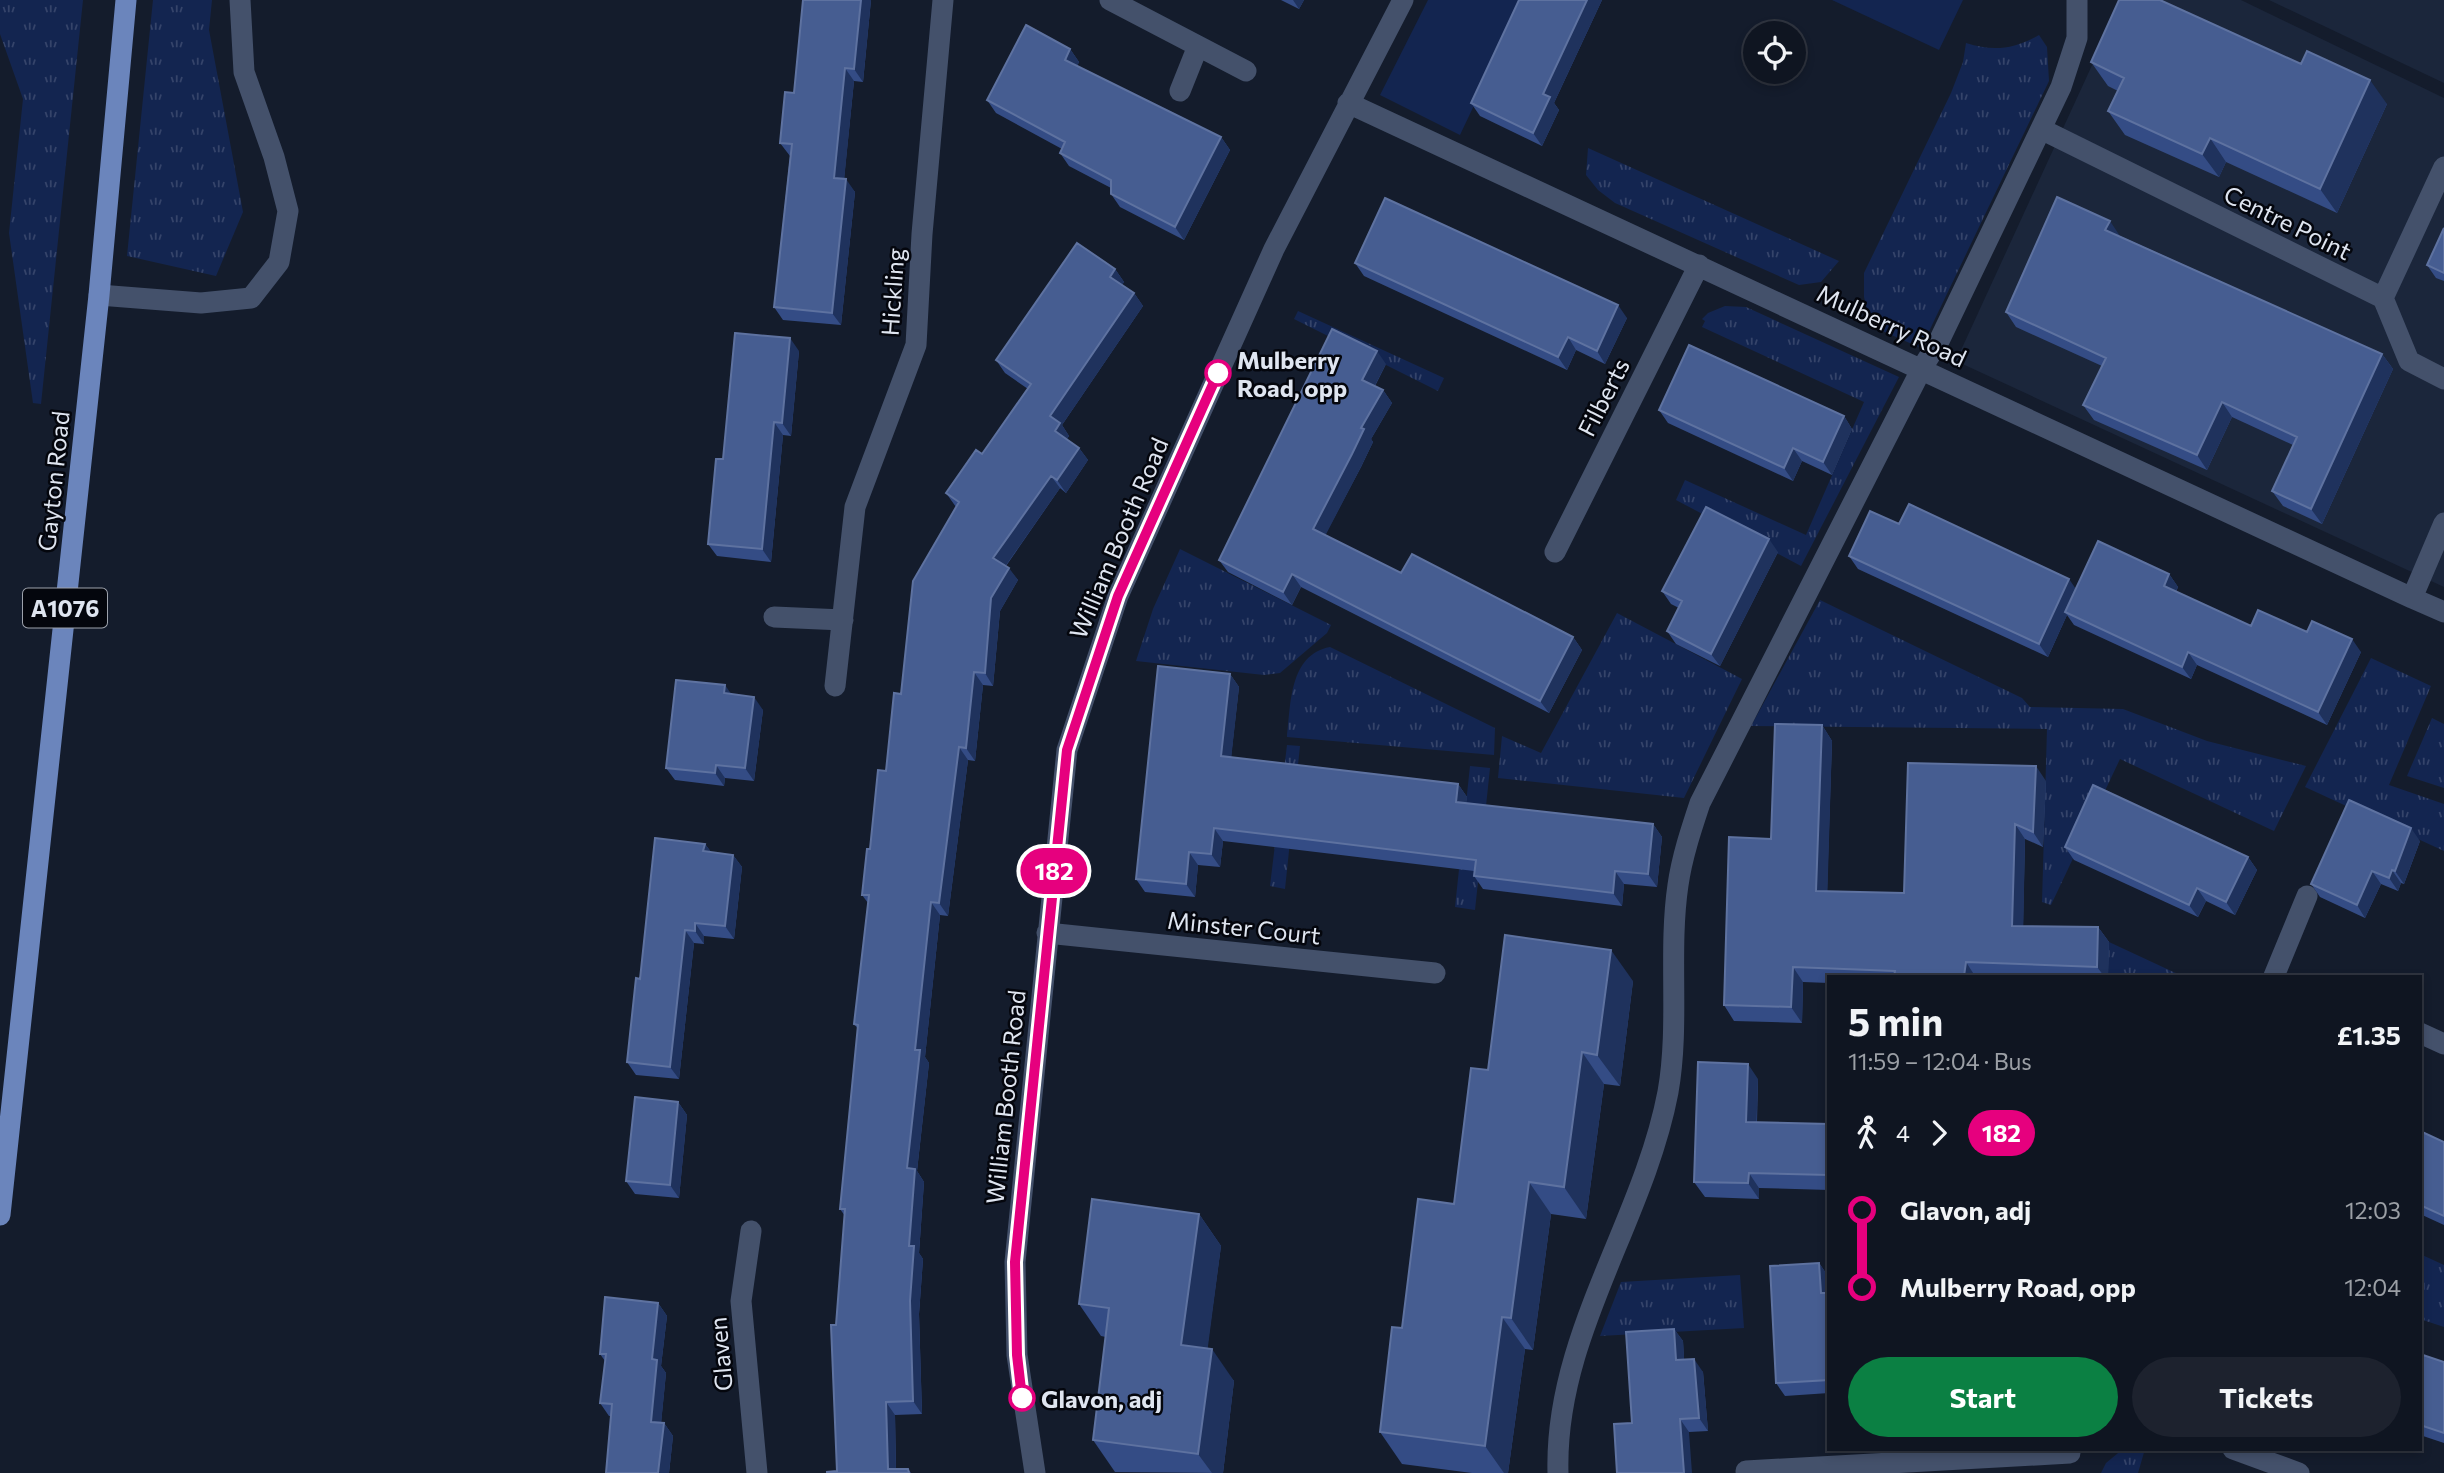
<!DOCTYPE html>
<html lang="en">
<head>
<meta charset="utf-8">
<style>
  body { margin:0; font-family:Commissioner,sans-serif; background:#1d222e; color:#f1f3f6; height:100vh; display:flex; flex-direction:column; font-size:26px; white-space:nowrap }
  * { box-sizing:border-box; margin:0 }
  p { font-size:23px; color:#9b9fa5 }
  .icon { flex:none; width:38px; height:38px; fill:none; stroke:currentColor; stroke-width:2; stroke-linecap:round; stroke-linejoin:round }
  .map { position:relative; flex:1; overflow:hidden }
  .drawer { position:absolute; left:1827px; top:975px; width:595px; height:476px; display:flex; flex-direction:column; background:#0f1521; border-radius:0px; box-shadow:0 4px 10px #0003,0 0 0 2px #2f343f }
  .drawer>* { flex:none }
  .badge { padding:0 14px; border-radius:23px; font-size:24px; line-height:46px }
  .controls { position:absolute; left:1743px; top:21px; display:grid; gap:14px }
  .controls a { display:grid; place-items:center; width:63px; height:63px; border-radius:50%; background:#0f1521; box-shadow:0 4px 10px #0003,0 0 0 2px #2f343f; font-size:35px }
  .map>.badge { position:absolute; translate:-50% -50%; box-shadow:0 0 0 4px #fff }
  .legs { display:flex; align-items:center; gap:10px; height:77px; padding:0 21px; font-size:23px }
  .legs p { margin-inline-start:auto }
  .overview { display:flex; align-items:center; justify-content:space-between; height:119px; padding:0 21px }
  h1 { font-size:38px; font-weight:700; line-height:52px }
  .cta { display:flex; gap:14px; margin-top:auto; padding:14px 21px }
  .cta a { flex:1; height:80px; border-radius:42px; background:#0b8043; color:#fff; font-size:28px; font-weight:700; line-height:80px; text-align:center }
  .cta a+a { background:#1d222e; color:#f1f3f6 }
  ul { padding:0 21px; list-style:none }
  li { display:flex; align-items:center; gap:24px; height:77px; font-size:26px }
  li i { display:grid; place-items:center; width:10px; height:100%; margin:0 9px; background:currentColor }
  li i::after { content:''; width:18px; height:18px; margin:-9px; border:5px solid; border-radius:50%; background:#0f1521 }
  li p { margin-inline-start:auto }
  li:first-child i { background:linear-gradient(#0000 50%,currentColor 0) }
  li:last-child i { background:linear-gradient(currentColor 50%,#0000 0) }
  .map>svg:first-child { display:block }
</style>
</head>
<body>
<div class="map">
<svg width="2444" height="1473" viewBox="0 0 2444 1473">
  <defs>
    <pattern id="grass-tufts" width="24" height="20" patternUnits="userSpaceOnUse" patternTransform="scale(1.75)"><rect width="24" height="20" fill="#132550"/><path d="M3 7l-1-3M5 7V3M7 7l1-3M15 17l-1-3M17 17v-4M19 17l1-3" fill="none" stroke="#35446a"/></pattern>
  </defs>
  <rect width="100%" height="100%" fill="#141c2c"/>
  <path fill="#1b263b" d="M2122,0H2241L2444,98V587L1956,361Z
    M2269,0H2444V83Z"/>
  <path fill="url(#grass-tufts)" d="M0,0H83L41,404L33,403L9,233L23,99L0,34Z
    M153,0H212L209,30L243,212L216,276L127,256Z
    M2039,35L2047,47L2049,81L1921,348L1871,326L1864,297V273L1951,93L1963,62L1966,43C1994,52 2014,49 2039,35Z
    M1588,148L1839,261L1821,282L1799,285L1615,203L1598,190L1586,175Z
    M1725,306L1746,307L1899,377L1801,566L1676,500L1685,480L1806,535L1864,402L1702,327L1705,321L1702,319L1708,313Z
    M1298,311L1444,378L1438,391L1294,319Z
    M1180,549L1331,625L1327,633L1280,673L1264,675L1136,661L1153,609Z
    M1820,600L2022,698L2030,707L2123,709L2207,741L2306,766L2274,831L2120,759L2051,905L2042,902L2047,729L1751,726Z
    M1617,613L1742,679L1684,798L1498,778L1502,736L1541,753Z
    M1330,647L1495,728L1494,755L1287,737C1291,704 1289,655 1330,647Z
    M2371,658L2431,686L2389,785L2444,804V851L2305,787Z
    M2432,718L2444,724V788L2407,776Z
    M1287,745L1300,746L1285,889L1270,886Z
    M1470,766L1490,768L1475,910L1455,907Z
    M2109,942L2182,976H2108Z
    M2420,1254L2444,1265V1327L2420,1319Z
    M1740,1275L1744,1328L1600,1336L1621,1282Z
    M2123,1449H2145L2138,1473H2101L2106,1463Z"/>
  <path fill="#132550" d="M1428,0H1524L1460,135L1380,95Z
    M1832,0H1963L1939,50Z"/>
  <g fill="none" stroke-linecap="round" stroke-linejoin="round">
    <path stroke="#44516b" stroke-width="21" d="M1110,0L1246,71
      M1180,91L1198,46
      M1348,103L2412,598L2444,523
      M2041,129L2383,298L2444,167
      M99,295L201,303L251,298L279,262L288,211L274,157L244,72L240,0
      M2383,298L2409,361L2444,379
      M1555,552L1699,265
      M2412,598L2444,612
      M774,617L843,620
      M835,686L855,507L916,345L922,234L943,0
      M1047,933L1435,973
      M2274,976L2307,896
      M2420,1033L2444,1044
      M751,1231L741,1301L757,1473
      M2233,1449L2299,1473
      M1746,1471L2070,1453
      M1035,1473L1017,1355L1015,1262L1067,750L1118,596L1274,249L1403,0
      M1558,1473C1554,1336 1643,1223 1668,1092C1680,1024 1668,953 1678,885C1682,857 1691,830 1700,803L1922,368L1939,341L2061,87L2077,38V0"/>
    <path stroke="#6b85bc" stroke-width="21" d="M0,1215L99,295L126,0"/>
  </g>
  <path fill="#344c85" d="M803,0H871L863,82L854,81L844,179L855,192L841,325L783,320L774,307L790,156L780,143L794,93Z
    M1281,0H1304L1299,9Z
    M1519,0H1602L1554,103L1559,110L1542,146L1480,116L1471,103Z
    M1070,49L1079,62L1077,66L1221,137L1230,150L1184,240L1120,207L1111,194V188L1069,166L1060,153L1062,149L996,113L987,100Z
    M2091,62L2387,104L2337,213L2226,162L2219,177L2125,135L2108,111L2118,91L2108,86Z
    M2444,228V281L2436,278L2427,265Z
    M2120,236L2382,354L2393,369L2322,524L2283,506L2272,491L2293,445L2232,417L2207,470L2094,420L2083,405L2102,366L2016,327L2006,312Z
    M1355,263L1627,318L1605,364L1576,350L1567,370L1364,276Z
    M1115,269L1124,282L1122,285L1134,293L1143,306L1062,425L1069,436L1067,439L1079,448L1088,460L1066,493L1060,488L1006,566L1018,580L1000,611L993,686L983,685L975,761L968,760L948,916L940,915L925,1057L929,1063L917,1171L924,1182L919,1253L923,1259L919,1314L922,1414L895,1415L896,1469H908L911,1473H827L837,1471L836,1325L845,1216L840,1209L858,1029L854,1024L868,903L862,895L870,849L901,694L956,507L946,493L982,454L1028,389L1005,373L996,360Z
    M799,351L791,436L783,435L771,562L717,556L708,544L723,459Z
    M1386,364L1375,386L1383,390L1392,403L1371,439L1373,442L1361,467L1325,535L1401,573L1573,637L1582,650L1549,713L1301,587L1292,605L1228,572L1219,560Z
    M1659,410L1844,416L1852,429L1832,475L1802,461L1793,481L1668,423Z
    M1899,524L2076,589L2169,574L2178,587L2176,592L2251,626L2307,632L2361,652L2327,725L2197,665L2191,679L2074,625L2067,615L2048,657L1858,569L1849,556Z
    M1778,552L1720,666L1676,644L1667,631L1679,608L1671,604L1662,591Z
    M1230,674L1239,687L1231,757L1458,784L1467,797L1466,803L1653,824L1662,837L1657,887L1624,884L1622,906L1483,889L1474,876V871L1223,841L1220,867L1198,865L1195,897L1145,892L1136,879Z
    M731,694L763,710L754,781L725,778L724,786L675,780L666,768Z
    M1822,725L1832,741L1827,892L1904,893L2046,781L2043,847L2025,839L2023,926L2098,927L2109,942L2108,976H1829V983L1803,982L1802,1023L1734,1021L1724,1005Z
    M2420,841L2404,884L2401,883L2398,891L2381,884L2365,918L2320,897L2311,884Z
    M705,844L711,852L733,855L742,867L734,939L704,936V944L694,943L679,1079L636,1075L627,1062L640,979Z
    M2065,847L2248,857L2257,870L2235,915L2206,901L2198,917L2074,860Z
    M1633,981L1620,1086L1604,1084L1586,1219L1551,1214L1533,1350L1525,1349L1508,1473H1472L1402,1464L1380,1432L1402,1328L1454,1204L1488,1070Z
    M1758,1079L1757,1122L1829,1124V1190L1759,1188V1199L1705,1197L1694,1182Z
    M678,1102L687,1115L679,1198L635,1194L626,1181Z
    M2420,1131L2444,1142V1225L2420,1214Z
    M1199,1214L1221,1246L1207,1349L1234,1381L1223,1473L1115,1472L1093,1440L1106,1337L1101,1336L1079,1304Z
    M1819,1263L1828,1276L1829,1393L1785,1396L1776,1383Z
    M658,1303L667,1316L661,1366L666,1373L661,1423H664L673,1436L669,1473H606L611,1416H609L600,1403L605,1361L600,1354Z
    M1674,1329L1683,1341L1684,1360L1703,1372L1708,1431L1689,1432L1632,1423Z
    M2420,1354L2444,1362V1443L2420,1435Z"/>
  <path fill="#1f325d" d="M861,0H871L863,82L854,69Z
    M1293,0H1304L1299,9Z
    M1587,0H1602L1554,103L1559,110L1542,146L1533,133L1543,94Z
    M1070,49L1079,62L1074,73L1065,60Z
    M845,68L854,81L843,191L834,178Z
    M2370,80L2387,104L2337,213L2320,189Z
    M1221,137L1230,150L1184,240L1175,227Z
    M2210,138L2226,162L2219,177L2202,154Z
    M846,179L855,192L841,325L832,313Z
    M2110,221L2120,236L2116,245L2105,230Z
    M1115,269L1124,282L1119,290L1110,277Z
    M1134,293L1143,306L1062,425L1069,436L1064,443L1055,431L1050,416Z
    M1618,305L1627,318L1605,364L1597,351Z
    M1568,337L1576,350L1567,370L1558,357Z
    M790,338L799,351L791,436L782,423Z
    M1377,351L1386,364L1371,393L1362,380Z
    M2382,354L2393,369L2322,524L2311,509Z
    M1383,390L1392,403L1371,439L1373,442L1361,467L1322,542L1313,529L1361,428Z
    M2222,402L2232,417L2207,470L2197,455Z
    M1844,416L1852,429L1832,475L1823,462Z
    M774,422L783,435L771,562L762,549Z
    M1079,448L1088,460L1066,493L1057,480Z
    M1793,448L1802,461L1793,481L1784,468Z
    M1051,476L1060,488L1002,571L993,558Z
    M1769,539L1778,552L1720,666L1711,654Z
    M1009,568L1018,580L1000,611L993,686L985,673L991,598Z
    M1292,574L1301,587L1292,605L1283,592Z
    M2169,574L2178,587L2172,599L2164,586Z
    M2069,579L2078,592L2065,612L2067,615L2048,657L2039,644Z
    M1573,637L1582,650L1549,713L1540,701Z
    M2352,639L2361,652L2327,725L2318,712Z
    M2188,652L2197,665L2191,679L2182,667Z
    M974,672L983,685L975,761L966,748Z
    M1230,674L1239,687L1230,769L1221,756Z
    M725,685L734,698L724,693Z
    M754,697L763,710L754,781L745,768Z
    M1822,725L1832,741L1827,907L1816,891Z
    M959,747L968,760L948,916L939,903Z
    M716,765L725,778L724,786L715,773Z
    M2036,766L2046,781L2043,847L2033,832Z
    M1458,784L1467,797L1465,815L1456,802Z
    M1653,824L1662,837L1657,887L1648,874Z
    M2015,824L2025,839L2023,941L2012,926Z
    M1214,828L1223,841L1220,867L1211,854Z
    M2411,828L2420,841L2404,884L2395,871Z
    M705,844L714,856L703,851Z
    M1189,852L1198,865L1195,897L1186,884Z
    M733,855L742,867L734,939L725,926Z
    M2248,857L2257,870L2235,915L2226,902Z
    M2392,870L2401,883L2398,891L2389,878Z
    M1615,871L1624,884L1622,906L1613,893Z
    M2372,871L2381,884L2365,918L2357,905Z
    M2197,888L2206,901L2198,917L2189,905Z
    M931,902L940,915L925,1057L929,1063L917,1171L924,1182L919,1253L923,1259L919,1314L922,1414L913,1401L907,1168L915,1050Z
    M695,923L704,936V944L695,931Z
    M2098,927L2109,942L2108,976H2104L2097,967Z
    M685,930L694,943L679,1079L670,1067Z
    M1611,950L1633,981L1620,1086L1597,1055Z
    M1966,962L1975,976H1964Z
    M1793,967L1803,982L1802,1023L1791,1007Z
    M1582,1052L1604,1084L1586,1219L1564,1187Z
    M1748,1064L1758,1079L1756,1137L1746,1122Z
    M678,1102L687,1115L679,1198L670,1185Z
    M1749,1173L1759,1188V1199L1748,1183Z
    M1529,1182L1551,1214L1533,1350L1511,1318Z
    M1199,1214L1221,1246L1204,1377L1181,1345Z
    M1819,1263L1828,1276L1829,1304L1821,1293Z
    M658,1303L667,1316L661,1366L666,1373L660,1435L651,1422L652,1359Z
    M1502,1317L1525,1349L1508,1473H1504L1485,1446Z
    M1674,1329L1683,1341L1685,1373L1676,1360Z
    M1212,1349L1234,1381L1223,1473H1212L1198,1454Z
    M1694,1359L1703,1372L1708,1431L1699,1418Z
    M886,1402L895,1415L896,1473L888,1469Z
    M1680,1419L1689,1432L1692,1473H1684Z
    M664,1423L673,1436L669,1473H658Z"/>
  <path fill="#465d91" stroke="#5e72a0" stroke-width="2" d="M803,0H861L854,69L845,68L834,178L846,179L832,313L774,307L792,144L780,143L785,92L794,93Z
    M1519,0H1587L1543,94L1550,97L1533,133L1471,103Z
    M2119,0H2160L2301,64L2307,51L2370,80L2320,189L2210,138L2202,154L2108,111L2124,78L2091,62Z
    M1026,25L1070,49L1065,60L1221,137L1175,227L1111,194V180L1060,153L1065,142L987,100Z
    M2057,197L2110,221L2105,230L2382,354L2311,509L2272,491L2297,437L2222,402L2197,455L2083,405L2106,358L2006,312Z
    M1385,198L1618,305L1597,351L1568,337L1558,357L1355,263Z
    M2444,228V273L2427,265Z
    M1077,243L1115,269L1110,277L1134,293L1050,416L1060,423L1055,431L1079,448L1057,480L1051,476L993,558L1009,568L991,598L985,673L974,672L966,748L959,747L939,903L931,902L915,1050H920L907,1168L915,1169L909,1246H914L910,1301L913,1401L886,1402L888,1469H908L909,1473H827V1472L837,1471L831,1325H836L845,1209H840L858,1025L854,1024L869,895H862L867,849H870L878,770L886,771L894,693L901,694L913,581L959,502L946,493L976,450L982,454L1031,384L996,360Z
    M1332,329L1377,351L1362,380L1383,390L1361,428L1364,429L1352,454L1313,529L1401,573L1412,554L1573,637L1540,701L1292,574L1283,592L1219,560Z
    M735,333L790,338L782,423L774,422L762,549L708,544L716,459H723Z
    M1689,345L1844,416L1823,462L1793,448L1784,468L1659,410Z
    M1909,504L2069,579L2039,644L1849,556L1870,511L1899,524Z
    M1706,507L1769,539L1711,654L1667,631L1682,601L1662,591Z
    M2098,541L2169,574L2164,586L2251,626L2258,610L2307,632L2312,621L2352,639L2318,712L2188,652L2182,667L2065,612Z
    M1158,666L1230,674L1221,756L1458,784L1456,802L1653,824L1648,874L1615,871L1613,893L1474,876L1476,860L1214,828L1211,854L1189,852L1186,884L1136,879Z
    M676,680L725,685L724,693L754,697L745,768L716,765L715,773L666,768Z
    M1775,724L1822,725L1816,891L1904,893L1908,763L2036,766L2033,832L2015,824L2012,926L2098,927L2097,967L1966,962L1964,976H1894L1895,971L1793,967L1791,1007L1724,1005L1729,837L1771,839Z
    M2093,785L2248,857L2226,902L2197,888L2189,905L2065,847Z
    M2349,800L2411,828L2395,871L2392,870L2389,878L2372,871L2357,905L2311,884Z
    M655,838L705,844L703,851L733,855L725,926L695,923V931L685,930L670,1067L627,1062L636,978L640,979Z
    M1505,935L1611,950L1597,1055L1582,1052L1564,1187L1529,1182L1511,1318L1502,1317L1485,1446L1380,1432L1392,1327L1402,1328L1418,1199L1454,1204L1471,1068L1488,1070Z
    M1698,1062L1748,1064L1746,1122L1829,1124V1175L1749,1173L1748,1183L1694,1182Z
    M635,1097L678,1102L670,1185L626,1181Z
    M2420,1131L2444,1142V1216L2420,1205Z
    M1092,1199L1199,1214L1181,1345L1212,1349L1198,1454L1093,1440L1109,1308L1079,1304Z
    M1819,1263L1821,1293H1829V1380L1776,1383L1770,1266Z
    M605,1297L658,1303L652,1359L657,1360L651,1422L664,1423L658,1473H606L612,1404L600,1403L606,1354H600Z
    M1674,1329L1676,1360L1694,1359L1699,1418L1680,1419L1684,1473H1617L1614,1424L1632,1423L1626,1332Z
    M2420,1354L2444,1362V1433L2420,1425Z"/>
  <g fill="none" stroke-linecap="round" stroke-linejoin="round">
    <defs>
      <path id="line-1" d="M1022,1398L1017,1355L1015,1262L1067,750L1118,596L1218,373"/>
    </defs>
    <use href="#line-1" stroke="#fff" stroke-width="16"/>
    <use href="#line-1" stroke="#e6007e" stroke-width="10"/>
  </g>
  <g fill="#fff" stroke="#e6007e" stroke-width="3.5">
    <circle cx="1218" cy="373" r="12"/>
    <circle cx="1022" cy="1398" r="12"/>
  </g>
  <g text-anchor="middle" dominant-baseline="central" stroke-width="5" stroke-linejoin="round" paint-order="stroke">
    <rect fill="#04060d" stroke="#9da2ac" stroke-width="2" x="23" y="588.5" width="84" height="39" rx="5"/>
    <g font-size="23" font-weight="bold" fill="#dfe5f0">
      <text x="65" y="608">A1076</text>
    </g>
    <g font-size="24" fill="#dfe5f0" stroke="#04060d">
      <text transform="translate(2288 222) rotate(26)">Centre Point</text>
      <text transform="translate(892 292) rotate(-86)">Hickling</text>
      <text transform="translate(1892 325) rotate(25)">Mulberry Road</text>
      <text transform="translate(1603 397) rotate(-63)">Filberts</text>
      <text transform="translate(53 481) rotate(-84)">Gayton Road</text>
      <text transform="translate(1118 538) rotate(-67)">William Booth Road</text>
      <text transform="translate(1244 927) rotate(6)">Minster Court</text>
      <text transform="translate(1005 1097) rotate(-84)">William Booth Road</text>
      <text transform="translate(720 1354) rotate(-95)">Glaven</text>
    </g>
    <g font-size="24" font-weight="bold" fill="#dfe5f0" stroke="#04060d" text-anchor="start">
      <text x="1237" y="359">Mulberry<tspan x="1237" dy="28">Road, opp</tspan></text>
      <text x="1041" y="1398">Glavon, adj</text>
    </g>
  </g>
</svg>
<div class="controls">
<a><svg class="icon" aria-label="locate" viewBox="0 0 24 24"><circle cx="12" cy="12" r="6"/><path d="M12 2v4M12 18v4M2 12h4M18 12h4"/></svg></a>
</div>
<b class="badge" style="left:1054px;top:871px;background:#e6007e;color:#fff">182</b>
<section class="drawer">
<div class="overview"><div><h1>5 min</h1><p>11:59 – 12:04 · Bus</p></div><b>£1.35</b></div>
<div class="legs"><svg class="icon" aria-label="walk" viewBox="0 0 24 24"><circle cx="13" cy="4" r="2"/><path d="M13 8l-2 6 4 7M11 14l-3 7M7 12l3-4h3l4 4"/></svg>4<svg class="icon" aria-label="forward" viewBox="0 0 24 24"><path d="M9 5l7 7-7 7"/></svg><b class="badge" style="background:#e6007e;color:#fff">182</b></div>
<ul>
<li><i style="color:#e6007e"></i><b>Glavon, adj</b><p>12:03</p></li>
<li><i style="color:#e6007e"></i><b>Mulberry Road, opp</b><p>12:04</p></li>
</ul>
<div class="cta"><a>Start</a><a>Tickets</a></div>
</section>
</div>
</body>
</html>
